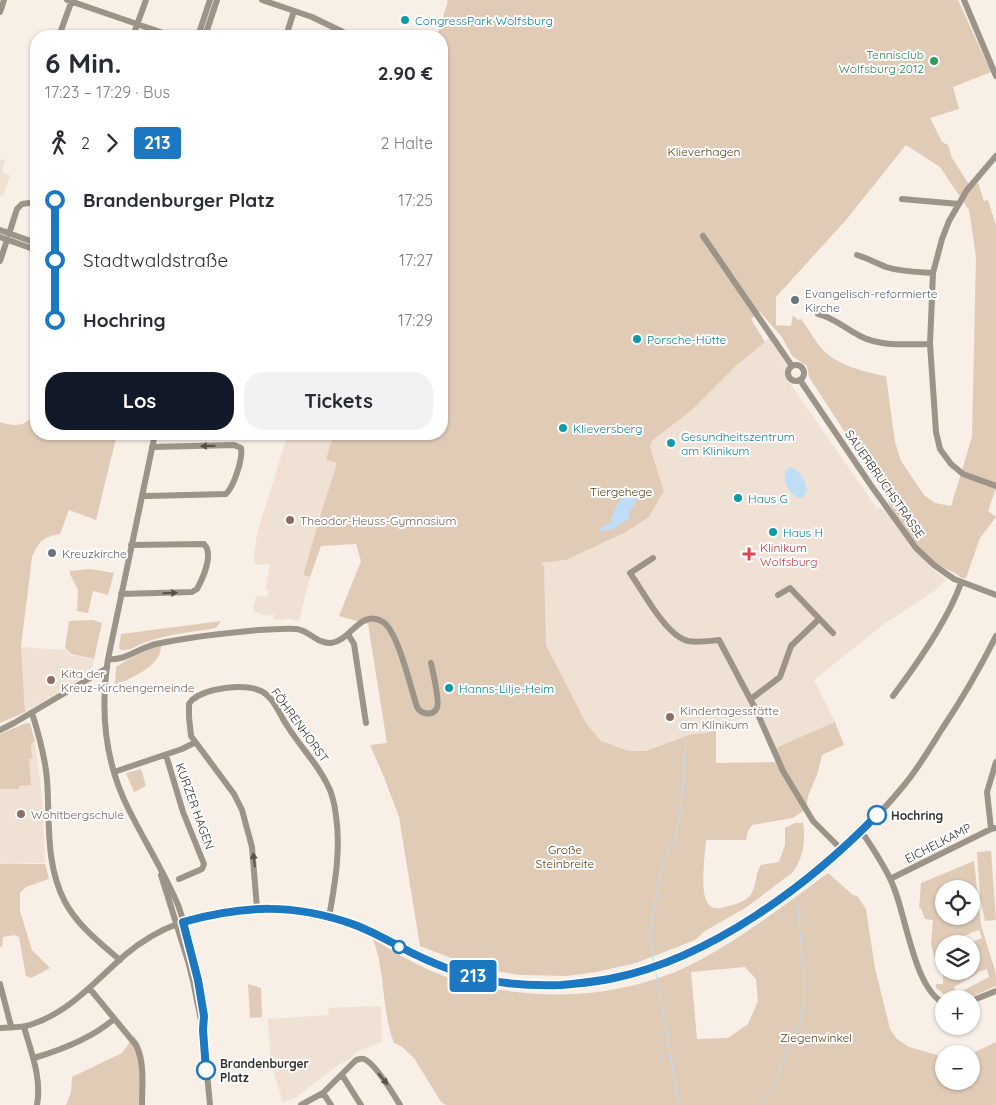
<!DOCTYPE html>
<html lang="de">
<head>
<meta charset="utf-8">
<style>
  body { margin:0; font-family:Quicksand,sans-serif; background:#f2f2f3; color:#2b2b33; height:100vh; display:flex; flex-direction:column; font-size:19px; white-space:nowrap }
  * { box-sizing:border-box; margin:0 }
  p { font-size:16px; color:#7c7c81 }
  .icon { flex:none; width:28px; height:28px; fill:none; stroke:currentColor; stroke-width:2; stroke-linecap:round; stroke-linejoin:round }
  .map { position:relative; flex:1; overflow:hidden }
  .sheet { position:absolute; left:30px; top:30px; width:418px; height:410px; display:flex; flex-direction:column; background:#fff; border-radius:20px; box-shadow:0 1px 4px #0004 }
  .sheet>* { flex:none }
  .badge { padding:0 10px; border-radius:4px; font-size:18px; line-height:32px }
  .fabs { position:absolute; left:935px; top:880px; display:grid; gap:10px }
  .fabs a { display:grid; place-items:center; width:45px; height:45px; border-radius:50%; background:#fff; box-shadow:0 1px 4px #0004; font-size:25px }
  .map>.badge { position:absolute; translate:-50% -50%; box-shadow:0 0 0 2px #fff }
  .legs { display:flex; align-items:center; gap:8px; height:55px; padding:0 15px; font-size:16px }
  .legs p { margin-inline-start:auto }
  .summary { display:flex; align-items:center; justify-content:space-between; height:85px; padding:0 15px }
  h1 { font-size:28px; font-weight:700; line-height:38px }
  .action { display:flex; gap:10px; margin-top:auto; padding:10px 15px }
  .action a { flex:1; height:58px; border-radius:20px; background:#111827; color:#fff; font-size:20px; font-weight:700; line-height:58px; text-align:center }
  .action a+a { background:#f2f2f3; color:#2b2b33 }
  ul { padding:0 15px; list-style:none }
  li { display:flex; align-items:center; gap:18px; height:60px; font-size:19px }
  li i { display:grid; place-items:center; width:8px; height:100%; margin:0 6px; background:currentColor }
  li i::after { content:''; width:12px; height:12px; margin:-6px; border:4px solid; border-radius:50%; background:#fff }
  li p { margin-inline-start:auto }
  li:first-child i { background:linear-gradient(#0000 50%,currentColor 0) }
  li:last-child i { background:linear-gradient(currentColor 50%,#0000 0) }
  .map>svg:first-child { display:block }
</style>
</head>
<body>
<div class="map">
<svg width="996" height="1105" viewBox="0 0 996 1105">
  <rect width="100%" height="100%" fill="#f8efe7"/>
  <path fill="#f0e1d5" d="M0,159L5,160L2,172L10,175L3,196L0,195Z
    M769,338L787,366L785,376L876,507L885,510L930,567L946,580L936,590L884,624L814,680L835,722L775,748L758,710L716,731V763L622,767L586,723L546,645L544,566L539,563L566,560L626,532L649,517L664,491L650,447L652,441L692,410L737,365Z
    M288,434H347L322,510L303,575L310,577L299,621L286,618L285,620L273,619L274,614L268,616L253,611L256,596L267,597L269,591L265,590L270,564L257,565L254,562V553L258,530Z
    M21,647L65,650L70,655L94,660L91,673L25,712Z
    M35,742L42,797L45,863L0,864V747Z
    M381,1006L382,1042L357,1052L351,1058L334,1068L295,1098L283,1102L271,1064L268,1019L329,1015L328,1008Z"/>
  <path fill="#e0cbb7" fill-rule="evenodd" d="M446,0H958L991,72L953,87L959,109L930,118L942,142L948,145L952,158L970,186L978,183L984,201L988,200L996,226V488L988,511L996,517L980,538L966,578H962C953,571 941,567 932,560C919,548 890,513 887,497L809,377L807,366L792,356L782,337L760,312L751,319L765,342L737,365L692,410L652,441L650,447L664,491L649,517L626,532L566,560L540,563L544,566L546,645L586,723L601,741L629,751H646L689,735L716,731V763L780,762L775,748L835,722L844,745L822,755L817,775L808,796L806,809L793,818L752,825L748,831L746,840H706C705,853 700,891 707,902C711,910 721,909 728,906C736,904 746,902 751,894C757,885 755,873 761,865L779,862L785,845V828L795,823H803C806,840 803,858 793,872L747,907L705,931L695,940L636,963L596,972L567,976L520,975L477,968L420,946L399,817L384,777L370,745L387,743L368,624L339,616L361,561L356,544L321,546L310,577L303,575L322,510L337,463L326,459L334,434H441V36H437L448,1ZM906,145L940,167L969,210L976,257L972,437L951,506L935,503L924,495L901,461L895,442L886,376C867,373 838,365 824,351C815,342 809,329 801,319L798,320L793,315L791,326L776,325V297L846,220Z
    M36,412V434H117L96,520L69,510L60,534C43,537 39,541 32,557L21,647L25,712L0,723V422C17,427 25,427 36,412Z
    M91,569L114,573L108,595L93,591L88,613L77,611L78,590L70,574V571Z
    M93,620L102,623L94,659L71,654L65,648L69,621Z
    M221,621L216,628C193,632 169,634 146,642C138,645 130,651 121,650L119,648L121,634Z
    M161,644C164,665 130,679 115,685L116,667L129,659Z
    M26,723H30L35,742L31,743L32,758L29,759L31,785L19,786V789H0V734Z
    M141,769L146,786L134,792L126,773Z
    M991,851L996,920L985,921L980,897L977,852Z
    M974,861L981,925L996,974V986C983,991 963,1004 949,998C944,996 940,990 936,988V984H943V959H935L931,945L933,920L925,919L921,908L919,909L921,883ZM944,889H971L973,901L971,902V916H944V914L939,915L937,907L944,904ZM979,930L982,938L966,944H971V971H944V944L960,939V937L970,934V933ZM987,969L989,977L957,994L954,987L977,974V973Z
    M0,864H45L49,879L26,887L20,893V911L32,950L50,968L31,978L26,976L19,937L14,935L3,937L2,947H0Z
    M828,873L853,895L857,896L866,909L875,968L890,1029L897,1039L909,1047L944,1057V1081H971V1054L996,1042V1105H446L441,1102L414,1058L401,1046L394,1043C381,1010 386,973 373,939C393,951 414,964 436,973C520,1004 620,1003 700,960C745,936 787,903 828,873ZM745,967L756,979L758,1001L748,1024L728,1038L697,1039L691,972Z
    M248,984L261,988L262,1017L250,1018Z
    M134,1036C151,1057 143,1080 145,1105H66L71,1092L72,1077L122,1053Z"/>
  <path fill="#bfddf4" d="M791,467C801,472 806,481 807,492L802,498H799C787,493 784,482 785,471Z
    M632,491L638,492L639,497L629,513V518L616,528L601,532L600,528L610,523C613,513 620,493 632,491Z"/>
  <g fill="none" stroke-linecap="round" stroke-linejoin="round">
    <path stroke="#bfddf4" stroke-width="1" d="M654,964L649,935L663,862L676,835L681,808L686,740
      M655,968L679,1105
      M761,1105L773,1086L795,1033C813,1006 798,937 798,903"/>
    <path stroke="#9c9488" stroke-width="6" d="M67,0L172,36
      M262,0L312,17L343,32
      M964,0L996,76
      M0,12L4,0
      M59,36L72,0
      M133,36L146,0
      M198,36L210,0
      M205,36L217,0
      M286,36L294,11
      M996,156L967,190L949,221L942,239L933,273L930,344L936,432L940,449L951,464L963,474L996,486
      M902,199L959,204
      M0,230L36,243
      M9,234L17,209L22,204L36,202
      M703,236L792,366
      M0,237L36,250
      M857,255C867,258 876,263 886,267C901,272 917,272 933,273
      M0,261L7,240
      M818,314C833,317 846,329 860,336C881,347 906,344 930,344
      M788 373a8 8 0 1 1 16 0a8 8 0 1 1-16 0Z
      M800,380L870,484L916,548L934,565L954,579L996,595
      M155,434L108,659C100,711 105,763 129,810C145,842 164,872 178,905C185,923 189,944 194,963C199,985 205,1008 203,1030
      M142,495L148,496L226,494C234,486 243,459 241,448L234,445L152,447
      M653,558L630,573C643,591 666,636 688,641C698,643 709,641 719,640L756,710L783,771L813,821L842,850
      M121,594L192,592L197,589C203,578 214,554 204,544L131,545
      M778,595L790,588L833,633
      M348,634L354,644L366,723
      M108,659C125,661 139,648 156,644C189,637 224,633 258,630C271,630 284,628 296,629C309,630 317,644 331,643C351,641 360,608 383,622C398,631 411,689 417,707C421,714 432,717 437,708C440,702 433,672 431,663
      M893,696C917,664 948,620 961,583
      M751,699L780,677L791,646L819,619
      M32,713C39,735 45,757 47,779C50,821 45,864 65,902C78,926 100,943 120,960
      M0,730L14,723L107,668
      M166,755L183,812L204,864L202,869L179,879
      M114,772L182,749L194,743
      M991,829L987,792L996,762
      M861,832L866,838C876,854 888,871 894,888C906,917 915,990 944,1003
      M161,875L188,961L193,981L203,1030L210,1105
      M890,879L991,829L996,828
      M257,908L252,847L242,810L234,794L191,736L189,717V704L192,700C206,688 244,683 261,691C274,697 280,716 288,727C301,748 320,766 330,790C333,798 335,807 336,816C341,849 335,884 329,917
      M0,984L11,1026
      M90,989L136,1045C145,1064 142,1085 142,1105
      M971,1001L996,991
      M24,1027C31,1052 42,1078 37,1105
      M0,1028C10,1027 20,1028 30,1025C70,1012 94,982 125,955C159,926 202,912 246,909C283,906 324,912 358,926C404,946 440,970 491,981C601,1003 699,956 786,893C830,862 871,826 905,784C919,767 930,748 942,729C962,699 980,668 996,636
      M34,1058C61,1050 92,1038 114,1019
      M342,1075L361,1105
      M323,1093L331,1105
      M301,1105L323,1093L356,1060C359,1059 361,1058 364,1059C375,1063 394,1095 400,1105"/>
  </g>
  <defs><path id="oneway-solid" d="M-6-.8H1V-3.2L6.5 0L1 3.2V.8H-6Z" transform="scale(1.25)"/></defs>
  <g fill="#56514b">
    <use href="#oneway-solid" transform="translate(208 446) rotate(179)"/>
    <use href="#oneway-solid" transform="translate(170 593) rotate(-2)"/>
    <use href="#oneway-solid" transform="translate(254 860) rotate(-97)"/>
    <use href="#oneway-solid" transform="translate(383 1079) rotate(50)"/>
  </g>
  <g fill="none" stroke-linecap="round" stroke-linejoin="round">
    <defs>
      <path id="line-1" d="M206,1070L203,1030L204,1016L198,980L183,922C243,905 295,903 355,925C374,932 392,943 410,952C428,961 447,969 467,975C497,984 530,986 561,985C579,983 597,982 614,978C711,958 809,885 877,815"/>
    </defs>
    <use href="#line-1" stroke="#fff" stroke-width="11"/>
    <use href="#line-1" stroke="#1c78c0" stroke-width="8"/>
  </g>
  <g fill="#0f9aa8" stroke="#fff" stroke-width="2">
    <circle cx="405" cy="20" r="5"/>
    <circle cx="637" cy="339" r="5"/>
    <circle cx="563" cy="428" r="5"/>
    <circle cx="671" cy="443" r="5"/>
    <circle cx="738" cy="498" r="5"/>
    <circle cx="773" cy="532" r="5"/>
    <circle cx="449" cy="688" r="5"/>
  </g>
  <circle fill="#2e9e5b" stroke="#fff" stroke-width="2" cx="934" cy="61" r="5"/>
  <g fill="#6b7280" stroke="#fff" stroke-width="2">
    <circle cx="795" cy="300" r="5"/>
    <circle cx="52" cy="553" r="5"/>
  </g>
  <g fill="#8d6e63" stroke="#fff" stroke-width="2">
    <circle cx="290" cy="520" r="5"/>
    <circle cx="51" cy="680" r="5"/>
    <circle cx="670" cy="717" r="5"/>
    <circle cx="21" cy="814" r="5"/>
  </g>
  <path fill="#e0444e" stroke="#fff" stroke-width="2" d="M746.5 546.5h5v5h5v5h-5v5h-5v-5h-5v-5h5z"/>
  <g fill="#fff" stroke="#1c78c0" stroke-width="2.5">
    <circle cx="877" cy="815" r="9"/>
    <circle cx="399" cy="947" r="6"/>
    <circle cx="206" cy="1070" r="9"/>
  </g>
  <g text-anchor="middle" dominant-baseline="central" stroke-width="4" stroke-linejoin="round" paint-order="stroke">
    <g font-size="12" fill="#0d838f" stroke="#fff" text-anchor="start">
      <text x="415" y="20">CongressPark Wolfsburg</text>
      <text x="647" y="339">Porsche-Hütte</text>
      <text x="573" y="428">Klieversberg</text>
      <text x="681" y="436">Gesundheitszentrum<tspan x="681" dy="14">am Klinikum</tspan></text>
      <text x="748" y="498">Haus G</text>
      <text x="783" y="532">Haus H</text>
      <text x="459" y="688">Hanns-Lilje-Heim</text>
    </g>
    <g font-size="12" fill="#27864d" stroke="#fff" text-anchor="end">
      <text x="924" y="54">Tennisclub<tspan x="924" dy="14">Wolfsburg 2012</tspan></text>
    </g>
    <g font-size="12" fill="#5f3b12" stroke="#fff">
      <text x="704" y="151">Klieverhagen</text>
      <text x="621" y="491">Tiergehege</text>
      <text x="565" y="849">Große<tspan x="565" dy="14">Steinbreite</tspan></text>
      <text x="816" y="1037">Ziegenwinkel</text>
    </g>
    <g font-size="12" fill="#5b616d" stroke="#fff" text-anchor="start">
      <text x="805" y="293">Evangelisch-reformierte<tspan x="805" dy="14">Kirche</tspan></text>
      <text x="62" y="553">Kreuzkirche</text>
    </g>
    <g font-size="12" fill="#312d2a" stroke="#fff">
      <text transform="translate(885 484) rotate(55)">SAUERBRUCHSTRASSE</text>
      <text transform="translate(300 725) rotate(54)">FÖHRENHORST</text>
      <text transform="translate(195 806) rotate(70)">KURZER HAGEN</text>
      <text transform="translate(938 843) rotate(-27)">EICHELKAMP</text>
    </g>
    <g font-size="12" fill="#785e54" stroke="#fff" text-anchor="start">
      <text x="300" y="520">Theodor-Heuss-Gymnasium</text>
      <text x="61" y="673">Kita der<tspan x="61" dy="14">Kreuz-Kirchengemeinde</tspan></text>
      <text x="680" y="710">Kindertagesstätte<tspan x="680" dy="14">am Klinikum</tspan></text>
      <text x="31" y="814">Wohltbergschule</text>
    </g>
    <g font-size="12" fill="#be3a42" stroke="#fff" text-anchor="start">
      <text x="760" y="547">Klinikum<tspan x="760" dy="14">Wolfsburg</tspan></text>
    </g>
    <g font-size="12" font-weight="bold" fill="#312d2a" stroke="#fff" text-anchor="start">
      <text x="891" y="815">Hochring</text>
      <text x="220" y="1063">Brandenburger<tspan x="220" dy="14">Platz</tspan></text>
    </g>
  </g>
</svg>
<div class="fabs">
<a><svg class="icon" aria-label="locate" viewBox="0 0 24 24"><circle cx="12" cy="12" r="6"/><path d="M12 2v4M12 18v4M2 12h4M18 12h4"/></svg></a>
<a><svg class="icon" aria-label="layers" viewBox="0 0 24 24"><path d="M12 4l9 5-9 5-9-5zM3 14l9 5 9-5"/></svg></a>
<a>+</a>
<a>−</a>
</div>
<b class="badge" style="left:473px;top:976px;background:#1c78c0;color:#fff">213</b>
<section class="sheet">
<div class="summary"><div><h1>6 Min.</h1><p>17:23 – 17:29 · Bus</p></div><b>2.90 €</b></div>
<div class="legs"><svg class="icon" aria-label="walk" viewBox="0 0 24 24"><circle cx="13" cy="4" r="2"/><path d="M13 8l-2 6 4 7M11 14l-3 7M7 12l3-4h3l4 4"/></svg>2<svg class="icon" aria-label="forward" viewBox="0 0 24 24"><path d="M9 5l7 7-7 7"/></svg><b class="badge" style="background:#1c78c0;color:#fff">213</b><p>2 Halte</p></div>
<ul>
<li><i style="color:#1c78c0"></i><b>Brandenburger Platz</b><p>17:25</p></li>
<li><i style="color:#1c78c0"></i><span>Stadtwaldstraße</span><p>17:27</p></li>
<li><i style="color:#1c78c0"></i><b>Hochring</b><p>17:29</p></li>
</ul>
<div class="action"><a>Los</a><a>Tickets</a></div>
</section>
</div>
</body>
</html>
